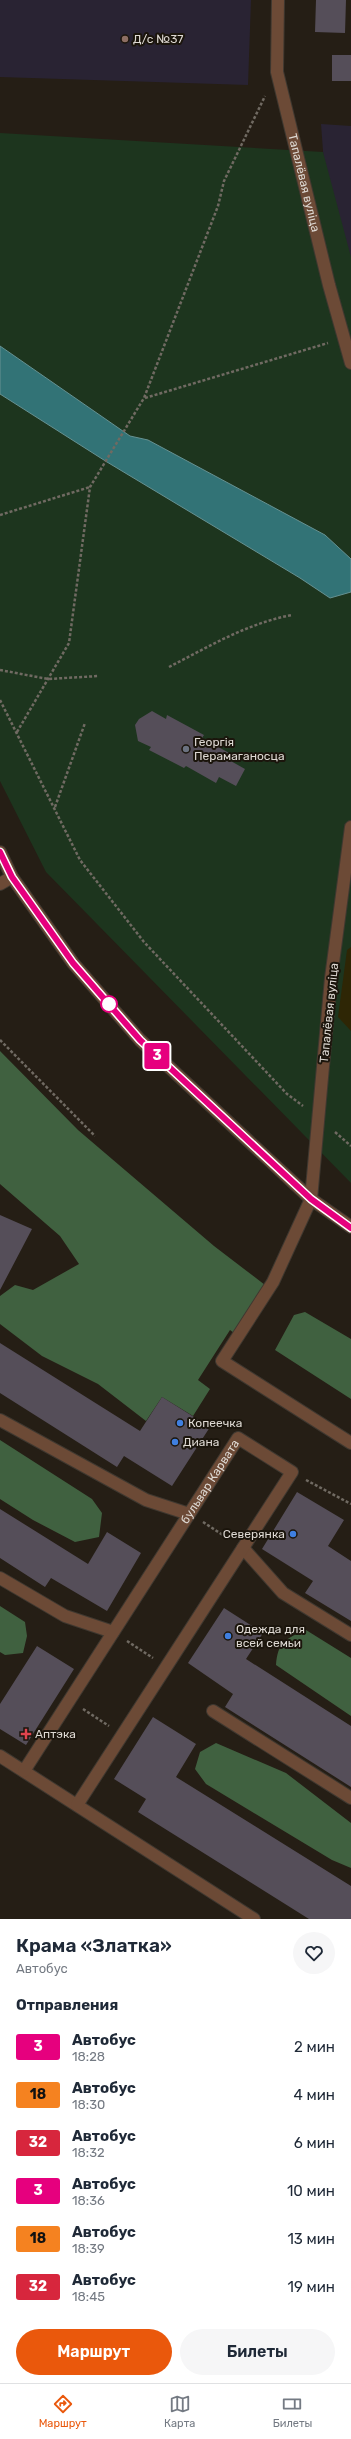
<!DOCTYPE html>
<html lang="ru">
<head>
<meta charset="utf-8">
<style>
  body { margin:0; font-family:Rubik,sans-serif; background:#f6f6f7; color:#1f2937; height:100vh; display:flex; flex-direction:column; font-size:15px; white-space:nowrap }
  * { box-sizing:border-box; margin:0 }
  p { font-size:13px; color:#747a83 }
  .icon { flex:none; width:22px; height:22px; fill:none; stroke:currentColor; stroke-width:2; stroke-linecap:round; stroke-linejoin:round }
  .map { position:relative; height:1919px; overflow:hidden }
  .details { display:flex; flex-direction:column; background:#fff; flex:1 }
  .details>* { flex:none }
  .badge { padding:0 8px; border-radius:3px; font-size:14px; line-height:26px }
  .map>.badge { position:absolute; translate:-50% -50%; box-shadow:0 0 0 2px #fff }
  h2 { padding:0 16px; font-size:15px; line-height:36px }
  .round { display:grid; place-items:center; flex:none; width:42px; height:42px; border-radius:21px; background:#f6f6f7 }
  .overview { display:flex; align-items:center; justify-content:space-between; height:68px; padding:0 16px }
  h1 { font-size:19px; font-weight:600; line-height:30px }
  .button { display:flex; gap:8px; margin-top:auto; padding:8px 16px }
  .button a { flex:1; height:46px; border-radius:24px; background:#ea580c; color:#fff; font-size:16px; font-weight:600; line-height:46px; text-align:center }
  .button a+a { background:#f6f6f7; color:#1f2937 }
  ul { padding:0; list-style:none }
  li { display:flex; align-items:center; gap:12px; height:48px; padding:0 16px }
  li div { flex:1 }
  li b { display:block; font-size:15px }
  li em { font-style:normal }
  li .badge { min-width:44px; font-weight:700; text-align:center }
  .menu { display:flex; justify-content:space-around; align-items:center; height:56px; border-top:1px solid #e0e1e3; background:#fff; font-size:11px; color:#747a83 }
  .menu a { display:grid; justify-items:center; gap:2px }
  .menu .active { color:#ea580c }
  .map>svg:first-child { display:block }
</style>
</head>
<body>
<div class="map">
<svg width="351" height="1919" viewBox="0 0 351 1919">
  <rect width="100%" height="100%" fill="#251e15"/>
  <path fill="#292333" d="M0,0H251L248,85L0,77Z
    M321,124L351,126V268L325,178Z"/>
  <path fill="#1d351e" d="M0,133L323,152L351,257V559L325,535L148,440L130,436L0,346Z
    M0,394L107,462L300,578L330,598L351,592V1183L46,872L0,781Z"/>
  <path fill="#406140" d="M0,1051L78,1130L214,1246L265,1285L234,1333L230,1330L198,1380L210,1389L193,1416L162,1397L146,1421L98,1384L42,1356L0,1324V1296L15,1285L33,1290L79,1264L60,1236L0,1184Z
    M305,1312L351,1339V1399L275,1350L294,1315Z
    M0,1440L92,1499L102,1513L99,1537L75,1542L33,1520L0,1499Z
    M0,1606L25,1622L27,1636L23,1653L5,1655L0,1652Z
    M306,1630L351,1658V1716L276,1665C278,1642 285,1639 306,1630Z
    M216,1743L286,1773L351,1823V1868L332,1860L206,1784L195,1769L200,1752Z"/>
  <path fill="#2e2605" d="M351,947V1031L338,1017L347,950Z"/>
  <path fill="#327376" stroke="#669292" d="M0,346L130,436L148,440L325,535L351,559V592L330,598L300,578L107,462L0,394Z"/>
  <path fill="#554e59" d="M316,0H346L345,33L315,32Z
    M332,55H351V81H332Z
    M152,711L166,719L167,715L204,735L202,738L231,754L229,760L245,769L236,786L219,777L216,783L186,766L184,768L149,750L151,747L138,741L135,725L139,719Z
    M0,1215L32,1229L0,1290Z
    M0,1343L140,1431L162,1397L210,1427L172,1486L124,1456L117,1467L0,1393Z
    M297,1492L344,1520L328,1546L351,1561V1621L305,1593L313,1581L262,1549Z
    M0,1509L88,1564L107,1532L141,1553L107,1611L51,1578L45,1587L0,1558Z
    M224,1608L263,1633L246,1659L351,1726V1787L225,1707L233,1694L188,1663Z
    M37,1646L74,1669L26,1745L0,1729V1704Z
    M153,1717L196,1744L176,1777L351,1886V1919H309L138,1812L146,1799L114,1779Z"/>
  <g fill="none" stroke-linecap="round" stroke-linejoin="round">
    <defs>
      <g id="minor">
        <path id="s1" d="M278,0L277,72L329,285L351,363"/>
        <path d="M351,827L331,978L311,1199L273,1282L222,1361L351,1443"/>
        <path d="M0,852L12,877L73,963L140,1040L311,1199L351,1227"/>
        <path d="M0,884L12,877"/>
        <path d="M0,1420L146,1500L189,1514"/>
        <path d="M243,1548L283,1593L351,1635"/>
        <path d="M0,1578L65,1616L113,1632"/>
        <path d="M213,1711L351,1798"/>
        <path d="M0,1756L254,1919"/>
        <path id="s2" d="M24,1771L238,1438L292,1472L77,1805"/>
      </g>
    </defs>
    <use href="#minor" stroke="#3f3830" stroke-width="14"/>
    <path stroke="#706a62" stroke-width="2.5" stroke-dasharray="3 2" stroke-linecap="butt" d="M145,398L328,343
      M0,515L90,487
      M169,667C208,647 248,623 292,615
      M0,670L48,679L99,676
      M0,700L80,860L144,942L287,1094L303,1106
      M17,732L69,643L90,487L144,398L218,206L224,181L265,96
      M55,807L85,723
      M0,1040L95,1136
      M335,1132L351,1146
      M306,1480L351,1504
      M203,1522L229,1539
      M127,1641L153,1658
      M83,1709L109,1726"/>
    <use href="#minor" stroke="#6c4a36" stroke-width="12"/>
  </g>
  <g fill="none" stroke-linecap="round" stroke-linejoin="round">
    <defs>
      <path id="line" d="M0,852L12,877L73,963L140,1040L311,1199L351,1228"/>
    </defs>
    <use href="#line" stroke="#fff" stroke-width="9"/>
    <use href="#line" stroke="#e6007e" stroke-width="6"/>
  </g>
  <circle fill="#8d6e63" stroke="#1b150c" stroke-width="1.5" cx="125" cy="39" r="4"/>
  <circle fill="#6b7280" stroke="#1b150c" stroke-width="1.5" cx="186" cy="749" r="4"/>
  <circle fill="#fff" stroke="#e6007e" stroke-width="2" cx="109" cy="1004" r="8"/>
  <g fill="#3f7fe0" stroke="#1b150c" stroke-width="1.5">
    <circle cx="180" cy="1423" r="4"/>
    <circle cx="175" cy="1442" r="4"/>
    <circle cx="293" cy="1534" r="4"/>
    <circle cx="228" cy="1636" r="4"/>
  </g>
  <path fill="#e0444e" stroke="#1b150c" stroke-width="1.5" d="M24 1728h4v4h4v4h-4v4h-4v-4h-4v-4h4z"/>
  <g text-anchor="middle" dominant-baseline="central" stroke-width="4" stroke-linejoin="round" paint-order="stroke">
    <g font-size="12" fill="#ded9d3" stroke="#1b150c" text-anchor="start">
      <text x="133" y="39">Д/с №37</text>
      <text x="194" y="742">Георгія<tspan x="194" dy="14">Перамаганосца</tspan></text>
      <text x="188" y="1423">Копеечка</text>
      <text x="183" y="1442">Диана</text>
      <text x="285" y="1534" text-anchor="end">Северянка</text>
      <text x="236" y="1629">Одежда для<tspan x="236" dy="14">всей семьи</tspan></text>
      <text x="35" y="1734">Аптэка</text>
    </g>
    <g font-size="12" fill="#ded9d3" stroke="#1b150c">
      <text stroke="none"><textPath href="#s1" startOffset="186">Тапалёвая вуліца</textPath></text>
      <text transform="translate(329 1013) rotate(-84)">Тапалёвая вуліца</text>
      <text stroke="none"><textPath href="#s2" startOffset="344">бульвар Карвата</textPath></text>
    </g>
  </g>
</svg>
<b class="badge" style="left:157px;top:1056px;background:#e6007e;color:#fff">3</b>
</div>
<section class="details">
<div class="overview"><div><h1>Крама «Златка»</h1><p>Автобус</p></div><a class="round"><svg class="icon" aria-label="heart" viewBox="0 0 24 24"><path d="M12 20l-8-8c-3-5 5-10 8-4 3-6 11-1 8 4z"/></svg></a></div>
<h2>Отправления</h2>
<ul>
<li><span class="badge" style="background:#e6007e;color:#fff">3</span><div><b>Автобус</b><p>18:28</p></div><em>2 мин</em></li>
<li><span class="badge" style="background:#f58220;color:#111">18</span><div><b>Автобус</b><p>18:30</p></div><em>4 мин</em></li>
<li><span class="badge" style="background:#d7263d;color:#fff">32</span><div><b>Автобус</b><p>18:32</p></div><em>6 мин</em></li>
<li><span class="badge" style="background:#e6007e;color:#fff">3</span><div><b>Автобус</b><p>18:36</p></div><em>10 мин</em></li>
<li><span class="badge" style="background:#f58220;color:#111">18</span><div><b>Автобус</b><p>18:39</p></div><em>13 мин</em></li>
<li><span class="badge" style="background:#d7263d;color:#fff">32</span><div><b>Автобус</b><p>18:45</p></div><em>19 мин</em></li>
</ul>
<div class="button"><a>Маршрут</a><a>Билеты</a></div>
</section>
<nav class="menu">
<a class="active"><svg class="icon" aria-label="directions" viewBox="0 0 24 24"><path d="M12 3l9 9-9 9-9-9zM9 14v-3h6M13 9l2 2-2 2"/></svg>Маршрут</a>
<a><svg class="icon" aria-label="map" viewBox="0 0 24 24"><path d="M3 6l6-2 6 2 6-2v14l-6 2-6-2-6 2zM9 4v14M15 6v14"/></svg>Карта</a>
<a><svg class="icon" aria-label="tickets" viewBox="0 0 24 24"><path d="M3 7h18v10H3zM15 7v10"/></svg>Билеты</a>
</nav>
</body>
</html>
